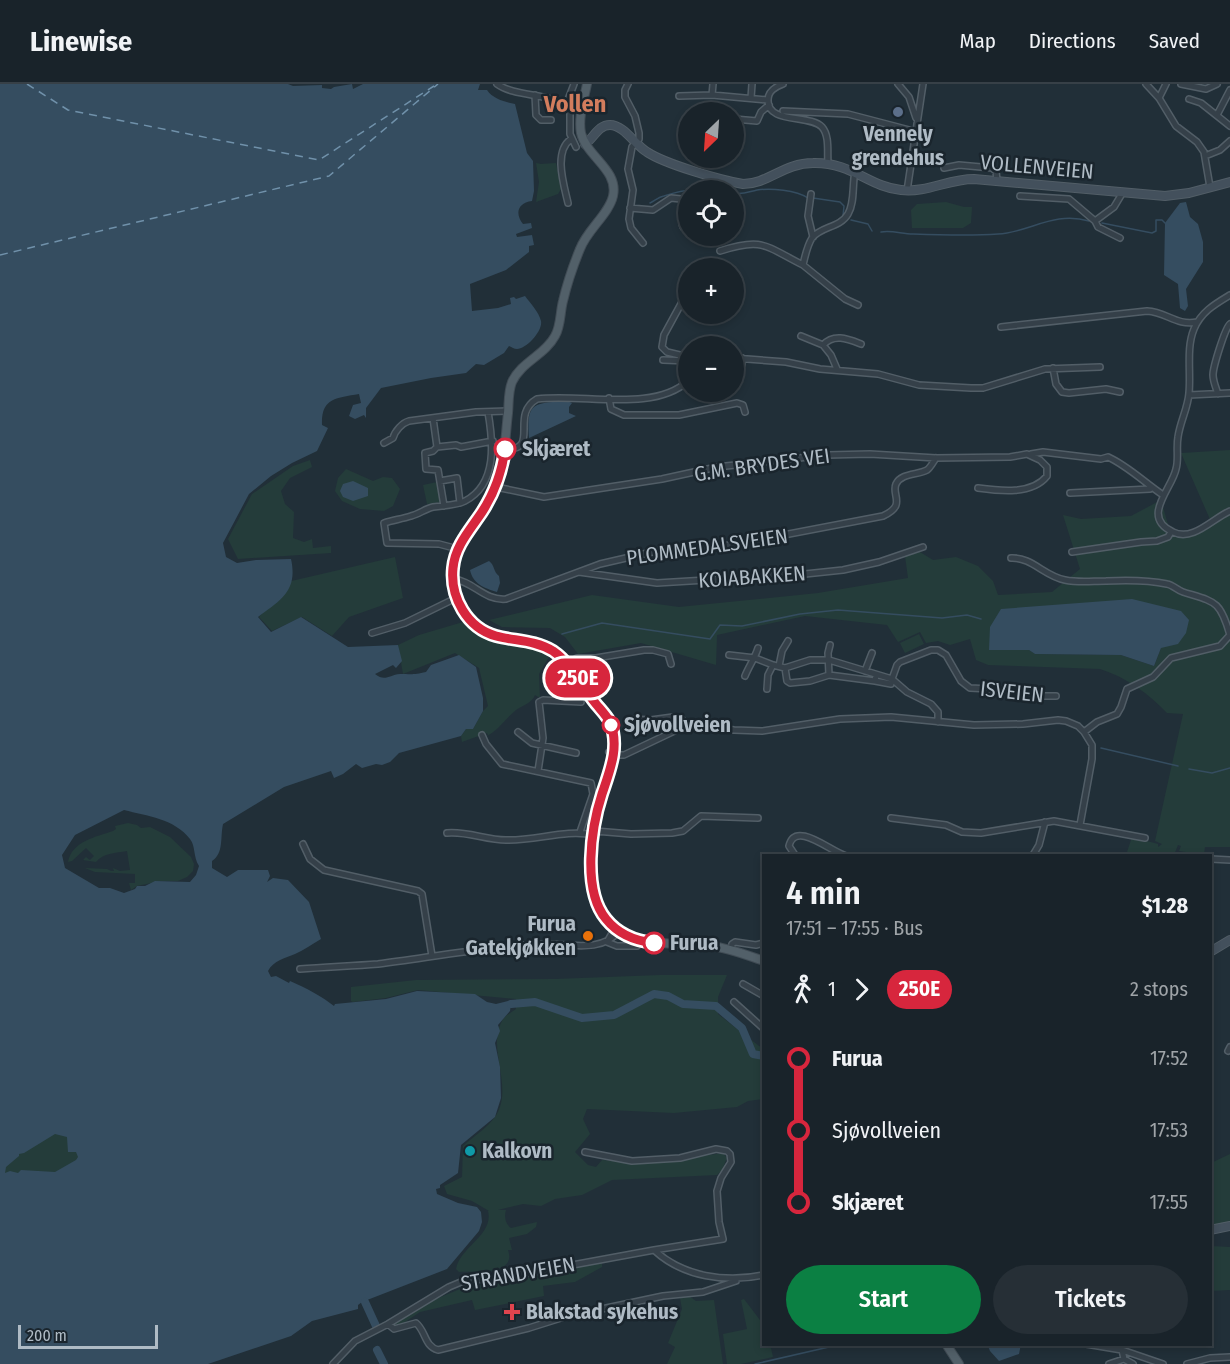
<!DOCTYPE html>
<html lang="en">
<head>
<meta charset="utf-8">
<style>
  body { margin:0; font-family:"Fira Sans Condensed",sans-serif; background:#262f36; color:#f1f3f6; height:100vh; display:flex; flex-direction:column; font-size:22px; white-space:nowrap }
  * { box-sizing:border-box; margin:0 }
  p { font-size:20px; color:#9fa4a8 }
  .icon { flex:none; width:33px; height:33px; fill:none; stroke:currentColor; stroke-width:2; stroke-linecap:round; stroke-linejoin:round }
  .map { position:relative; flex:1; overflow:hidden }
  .panel { position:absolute; left:762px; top:770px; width:450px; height:492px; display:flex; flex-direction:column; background:#19232a; border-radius:0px; box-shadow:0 3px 9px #0003,0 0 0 2px #374047 }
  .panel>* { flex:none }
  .badge { padding:0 12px; border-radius:20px; font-size:21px; line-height:39px }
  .needle { width:39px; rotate:205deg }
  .controls { position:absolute; left:678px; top:18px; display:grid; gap:12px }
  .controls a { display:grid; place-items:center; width:66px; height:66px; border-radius:50%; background:#19232a; box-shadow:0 3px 9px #0003,0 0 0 2px #374047; font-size:30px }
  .scale { position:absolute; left:18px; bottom:15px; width:140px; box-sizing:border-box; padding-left:6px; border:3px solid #afbbc5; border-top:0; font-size:16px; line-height:21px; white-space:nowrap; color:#afbbc5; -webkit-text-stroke:4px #1a252d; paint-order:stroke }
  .map>.badge { position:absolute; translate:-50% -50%; box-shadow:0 0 0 3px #fff }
  .legs { display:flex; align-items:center; gap:9px; height:66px; padding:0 24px; font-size:20px }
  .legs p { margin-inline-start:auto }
  .overview { display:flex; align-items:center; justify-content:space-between; height:102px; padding:0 24px }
  h1 { font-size:33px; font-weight:600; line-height:45px }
  .button { display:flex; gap:12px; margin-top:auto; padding:12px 24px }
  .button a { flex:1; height:69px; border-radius:36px; background:#0b8043; color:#fff; font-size:24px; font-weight:600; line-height:69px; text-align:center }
  .button a+a { background:#262f36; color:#f1f3f6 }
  ul { padding:0 24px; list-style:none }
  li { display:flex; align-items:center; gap:21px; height:72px; font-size:22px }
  li i { display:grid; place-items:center; width:9px; height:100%; margin:0 8px; background:currentColor }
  li i::after { content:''; width:15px; height:15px; margin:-8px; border:4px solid; border-radius:50%; background:#19232a }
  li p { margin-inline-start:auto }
  li:first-child i { background:linear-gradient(#0000 50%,currentColor 0) }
  li:last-child i { background:linear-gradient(currentColor 50%,#0000 0) }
  header { display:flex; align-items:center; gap:36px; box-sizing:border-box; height:84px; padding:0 30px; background:#19232a; border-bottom:2px solid #374047 }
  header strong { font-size:28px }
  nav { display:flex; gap:33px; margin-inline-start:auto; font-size:21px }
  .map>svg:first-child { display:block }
</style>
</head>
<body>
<header>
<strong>Linewise</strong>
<nav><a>Map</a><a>Directions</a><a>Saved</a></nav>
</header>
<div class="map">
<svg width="1230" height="1280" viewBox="0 0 1230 1280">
  <rect width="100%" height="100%" fill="#212f38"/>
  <path fill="#243c3a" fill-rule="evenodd" d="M536,79L541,80L556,79L561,105L558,110L536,118L539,98Z
    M946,118L964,123H972L971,139L963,144H912L911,126L917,120Z
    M1230,366V763H1205L1204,771L1179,767L1181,762L1178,761L1174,771H1126L1132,753L1158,760V763L1162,760L1155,757L1183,630L1167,629C1149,610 1126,593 1100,585L988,581L976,576L970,555L950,561L938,557L926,559L920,548L898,558L887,541L805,532L717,551L716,581L641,559L578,570L565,553L550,544L502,543L489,536L592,511L679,523L818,509L908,494L905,472L920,468L933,476L956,473L978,482L993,497L998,511L1052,508L1080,485L1063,431L1081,435L1131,432L1161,416L1171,451L1184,453L1212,440L1181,369ZM1161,564L1154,582L1121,571L1035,570L1029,566Z
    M310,376L312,383L290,394L281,407L285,420L294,428L293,454L304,458L312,455L313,464L331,462V469L238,475L228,455L252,410L293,382Z
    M346,385L373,397L383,393L392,394L400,405L393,422L384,427L360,425L342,417L335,407L338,394Z
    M437,398L440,418L427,420L423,401Z
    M395,473L403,514L349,533L332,552L302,533L272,547L259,533L287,498Z
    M463,538L481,551L496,557L525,561L550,571L539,590L540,614L535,611C532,619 523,621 516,626C505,635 498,647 485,653L488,651L487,649L462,658L461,652L466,645H473L483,627L488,622L479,584L455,569L403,590L398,561L419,551Z
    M919,550L924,560L905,569L900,559Z
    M128,739L137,741L141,744L150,743L170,753L191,773L194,780L193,787L187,793L178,797H161L137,802L131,806L129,799H135V790L95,788L85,784L107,785L111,787H114L113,784L120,787L130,786L127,767C116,769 103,769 96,778L83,776L86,773L90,776L94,772L86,764L72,777L68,778C72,757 96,753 113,747L116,745L115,742Z
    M660,891H727L718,913V930L763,965V1015L748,1017L737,1023L674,1029L587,1025L583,1035L590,1050L575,1068L588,1081L596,1083L602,1076L652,1079L723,1069L727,1074L722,1086L717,1091L612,1096L582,1111L555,1115L541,1122L523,1120L498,1126H506C504,1132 505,1140 511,1144L537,1138L536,1143L527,1150L509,1154L512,1166H508C517,1192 475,1187 459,1188L456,1185C460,1163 494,1151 488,1127H489L472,1117L447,1110L444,1102L462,1093L463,1062C473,1053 487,1044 495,1033C515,1004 486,964 502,937C504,932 512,928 516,925V915L418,906L386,914L353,918L351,917V903L416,896L555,895Z
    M24,1037L111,1065L7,1126L0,1051Z
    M1230,1070V1137L1211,1142V1079Z
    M1211,1162L1230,1163V1206L1211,1207Z
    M602,1178V1183L575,1198L543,1202L544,1212L475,1226L472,1216L420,1228L405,1238L392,1243L391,1241L417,1223L460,1205Z
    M689,1212L696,1217L714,1216L723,1280H667L675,1263L668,1259L682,1225L680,1214Z
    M744,1215L763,1240L764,1260H770L773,1273L741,1280H727L723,1250L747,1245L741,1216Z"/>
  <path fill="#354d60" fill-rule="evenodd" d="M0,0H288L293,2L322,1V4L331,5L334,3L352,0L353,5L363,0H480L478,6H487C493,15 505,18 515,20L527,69L533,77L534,107L532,117C517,119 515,130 523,140L531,139L532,144L516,150L517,153L532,151L534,161L529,162V168L506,186L470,200L472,227L498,224L511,220L510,214L514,213L516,215L525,212C530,219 539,228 541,237C543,247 526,265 517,265C514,265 512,263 509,262L504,269L484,281L476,280L466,289L431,294L381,304L366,324V334L364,331L355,335L349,332L353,321L361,319L359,310C336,314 321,314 322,341L328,344L317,367L292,379L271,392L249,410L223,459L226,473L237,479L256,476L291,475C298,507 281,516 258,533L271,548L301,533L348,563L398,561L402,577L396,584L393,581L375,590C385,598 389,591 400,590C411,590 414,591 426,588L431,581L459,571L476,583L483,614V627L473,645H466L461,652L399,669L390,678L382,681L376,680L362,684L356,680L343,690L334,694L331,687L284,703L223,740C220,754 224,769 212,777V784L227,793L238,786H268L270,792L267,798L273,794L288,796L309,818L321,855C312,860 304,866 295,870C285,874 273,877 268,887L271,893L276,892L289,899L290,897C306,904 323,913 334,922L335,920L386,915L417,907L475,910L487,918L496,920L508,917L511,920L510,927L498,941L500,947L495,959L500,983L501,1014L495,1033L461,1061L458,1089L440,1101V1104L436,1105L437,1110L458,1119L477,1123L481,1128L482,1138L479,1147L447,1185L362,1218L358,1221V1225L312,1237L291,1252L208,1280H0ZM124,726C147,732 175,735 190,755C196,763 193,773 199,782L196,791L190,798L155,797L145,802H137L135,805L124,809L110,804H99L65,784L62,771L75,751ZM55,1050L67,1053L68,1068H76L78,1073L76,1076L55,1088L21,1086L18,1089L10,1087L5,1089L6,1083L19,1072V1070L24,1069Z
    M1186,118L1190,133L1198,140L1203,158V178L1186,205L1188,222L1185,227L1180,224L1178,200L1164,191L1165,139L1180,119Z
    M567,317L572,319L569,323V329L576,332L529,354C526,318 534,319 567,317Z
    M353,397L368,404V412L353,417L343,413L340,407L343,400Z
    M489,477C495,481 493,488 499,492L500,499L497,508C484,504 473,500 470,486Z
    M1132,515L1181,527L1189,536L1186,549L1178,560L1161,564L1154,582L1121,571L1035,570L1029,566H989L990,543L1001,525Z
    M987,1260H1021L1019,1270L999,1277L990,1267Z"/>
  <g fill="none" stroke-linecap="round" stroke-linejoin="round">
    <path stroke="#354d60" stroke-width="1.5" d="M725,105L729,106
      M701,106L718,104
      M734,109C742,111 748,108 757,106C771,104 796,106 808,114
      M813,114L840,118L844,122L843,132
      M650,119C655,117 658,113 664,112C673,109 684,106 693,106
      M851,136L868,140L872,147
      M1102,139L1152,149L1156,147V136H1162L1165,139
      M881,148C892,146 902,150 913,150C941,151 970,152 998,150C1031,148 1053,127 1089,137
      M562,550L602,539L710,555L720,541L742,542L800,530L838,526L942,534L967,531L981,535
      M1101,664L1178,682
      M1189,685L1212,689L1230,684
      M755,1280L842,1260"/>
    <path stroke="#354d60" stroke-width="8" d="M511,920L535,918L582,934L614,931L654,910L668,912L683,920L716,922L742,944L753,970L764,972
      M365,1218L376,1242
      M377,1266L384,1280"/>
    <path stroke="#7091aa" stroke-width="1.5" stroke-dasharray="8 6" stroke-linecap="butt" d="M27,0L68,26L319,76L434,2
      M0,171L329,92L438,0"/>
    <defs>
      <path id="street" d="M497,0C511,10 534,10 551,15C562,18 571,24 583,26
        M628,0L625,6V13L635,32L639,49V55L632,63L628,85L633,106L629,135L631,144L643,159
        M783,0C775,3 768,7 768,16C767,40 810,30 822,43C830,52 827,69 828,79
        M898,0L909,13L916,34
        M1146,0L1159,14L1176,42L1197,58L1204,68L1210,103
        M1181,0L1206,5L1217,0
        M535,11L536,31L541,36H551
        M712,11L713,0
        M679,12L712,11L768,16
        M751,14L752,0
        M1159,14L1166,0
        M1189,15L1201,19L1230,42
        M566,21L574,0
        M570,23V50L576,63
        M783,27L848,30L917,48
        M1217,31L1230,6
        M734,35L757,37L761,28L769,21
        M1205,72L1220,66L1230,57
        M944,84L959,81L992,84L996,87L997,97
        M855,88C852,101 855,118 848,130C840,144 821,142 812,154C807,162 805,172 803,181L845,215L858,221
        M907,107L923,0
        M811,110L808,132L813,153
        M1020,112L1069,115L1095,137
        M568,119C564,101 553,68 571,55
        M630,124L653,126L671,114L681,115C686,124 679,134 683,143
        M1120,154L1098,143L1095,137L1114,123L1123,108
        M720,167C763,153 765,162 803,181
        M1230,211C1215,220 1201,228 1194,245C1186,264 1191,288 1189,309C1188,324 1180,338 1178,353C1176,364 1179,375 1176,385C1172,405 1140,433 1173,448C1193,458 1213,434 1230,427
        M682,218L664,251L662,263L667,268L688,273
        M1001,243L1147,227C1167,228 1176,242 1197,238
        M801,252L823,261
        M734,274L786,278L820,285L878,290L919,301L971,304H983L1045,285L1100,283
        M663,276L688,277
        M734,284L742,281V274
        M1053,284L1056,300L1062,308L1069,309L1106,305L1120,308
        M837,285L831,271L823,261C834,249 848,255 861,260
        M1218,310C1216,304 1213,297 1213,291C1213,283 1225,244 1230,240
        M1189,311L1230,309
        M609,314L611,325L624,331H679L737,319L743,321L745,328
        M433,334L437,363L433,367L425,369L426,385L438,386L444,422
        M384,359L393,354C395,347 402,339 409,337L476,328L508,327
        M437,363L456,361L461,363L493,357
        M505,365C541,367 509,331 537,315C582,309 653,329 688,297
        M1031,370L1043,368L1101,375L1108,373C1128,382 1145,399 1163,411
        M440,397L457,394L460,419
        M496,403L544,413L662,395L717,383L827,371L870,370L936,374L1010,373L1027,370L1040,376L1047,383V392C1032,411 1000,407 978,404
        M1070,409L1150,405
        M458,465L439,460L387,459L384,439C393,436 402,435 411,432C419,430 425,425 433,423C444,421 455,422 465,417C498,400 493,357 488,328
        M1072,468L1141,458L1157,457L1168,453L1171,448
        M1011,474C1032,473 1044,492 1065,496C1079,499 1092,497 1106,497C1126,496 1148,496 1167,500C1173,501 1177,506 1183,508C1215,518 1220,516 1230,551
        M579,488L657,499L805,490L843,486L879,478L923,463
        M453,495C473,497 484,517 506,515L600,480L665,465L731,461L883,432C907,421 891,411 896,400C901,389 918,391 927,386C931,383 933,378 936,374
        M372,549L405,539L456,514
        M729,571L755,574L773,581L785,584L810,576H829L892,595L907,608L931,620L938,628V638
        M567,580L577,574H596L644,566H653L668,570L671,580
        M779,582L782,567L788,557
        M785,584L787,597L790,599L810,597L829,591L875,597L876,591
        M865,587L872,569
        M829,591L828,569L830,561
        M745,592C749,582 755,574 758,564
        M892,595L897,581L900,578L931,566H938L946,571L961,597L970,604L1011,606L1035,612H1056
        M875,597L891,600
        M767,605L768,591L773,581
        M631,635L651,636L673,633L683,636L685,642
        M518,648L532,659L576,669
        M1084,648L1097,638L1117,630L1121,623L1127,605L1153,593L1171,574L1220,562L1230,551
        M482,651L486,660L502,680L591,699L593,710L580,748
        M609,668L613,671H624L685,642L699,641L734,646L762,647L840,635L891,633L974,641L1023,640L1058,636L1066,637L1078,642L1084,648L1092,661V675L1080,741
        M538,687L543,654L539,618L543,616L581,618
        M891,734L946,741L962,748L981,749L1054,737L1145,754
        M595,747L631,750L672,749L683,747L701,732L758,734
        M447,749C467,747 486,756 506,756C537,757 564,745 594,751
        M303,760L310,775L324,786L418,807L422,810L432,872
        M795,771L789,762C795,736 830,767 844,771
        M1033,771L1039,761L1045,738
        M1211,775L1230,776
        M607,858L617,862H637
        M607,858L615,844
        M731,866L732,860L735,858L756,861L764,859
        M300,885C326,883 352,882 378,880C432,873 486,863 541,860C567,859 601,870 619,847
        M743,900L764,912
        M734,918L764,945
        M1228,967L1230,963
        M585,1068L632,1077L680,1074L716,1065L727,1067L730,1070L731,1078L721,1094L717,1107L719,1138L723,1155L654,1166
        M388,1240L394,1245L416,1239C426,1247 424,1262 438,1266L529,1244L564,1233L663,1212L703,1208L736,1197
        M1086,1260L1122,1266L1163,1280
        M1122,1266L1124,1275L1133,1280
        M333,1280L355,1257L388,1240L449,1203L461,1198L529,1189L654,1166C683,1193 726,1199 764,1191
        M1109,1280L1124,1275
        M1187,1280L1210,1274L1230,1273"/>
      <path id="secondary" d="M585,60C594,54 598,41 610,41C624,41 635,61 647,68C665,80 720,96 743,100C768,100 784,79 813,79C852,78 869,103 901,106C927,109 948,95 974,95L1165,112L1189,109L1230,98
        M1210,868L1230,856
        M1210,1146L1230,1142"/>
      <path id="primary" d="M587,0C584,15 578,34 581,49C586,72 619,86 613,112C609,130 587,146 580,165C573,182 567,200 563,217C560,228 561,242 555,252C545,271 521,278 512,298C508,308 509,319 508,329C505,355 505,381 495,405C481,438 447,463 454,502C458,527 475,547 500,552C514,556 530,556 544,562C564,572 611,631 614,653C616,672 609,693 602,710
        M602,707C598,735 590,762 590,789C591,805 594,820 604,832C631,867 672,857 711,862C729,864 746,871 764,877
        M946,1260L959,1280"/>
    </defs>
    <use href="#street" stroke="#525e67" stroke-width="8"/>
    <use href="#secondary" stroke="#525e67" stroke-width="10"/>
    <use href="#primary" stroke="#414c55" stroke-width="10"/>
    <use href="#street" stroke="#354049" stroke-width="5"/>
    <use href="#secondary" stroke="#43505c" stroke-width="8"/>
    <use href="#primary" stroke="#526069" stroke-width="8"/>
  </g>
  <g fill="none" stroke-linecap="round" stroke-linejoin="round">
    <defs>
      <path id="line-1" d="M505,365C502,388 495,408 482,428C470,446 455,462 453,484C450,513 467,544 496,552C515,557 535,556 553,567C572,580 582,603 596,620C601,626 606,631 610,638C620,662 610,686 602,710C591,744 582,806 606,835C618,850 635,857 654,859"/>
    </defs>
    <use href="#line-1" stroke="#fff" stroke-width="14"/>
    <use href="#line-1" stroke="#d7263d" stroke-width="9"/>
  </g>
  <circle fill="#5c6f8a" stroke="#1a252d" stroke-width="2" cx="898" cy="28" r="6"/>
  <g fill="#fff" stroke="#d7263d" stroke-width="3">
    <circle cx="505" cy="365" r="10"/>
    <circle cx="611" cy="641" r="8"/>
    <circle cx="654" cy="859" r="10"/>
  </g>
  <circle fill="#e8710a" stroke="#1a252d" stroke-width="2" cx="588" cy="852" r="6"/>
  <circle fill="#0f9aa8" stroke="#1a252d" stroke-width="2" cx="470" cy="1067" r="6"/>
  <path fill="#e0444e" stroke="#1a252d" stroke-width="2" d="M509 1219h6v6h6v6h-6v6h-6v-6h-6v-6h6z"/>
  <g text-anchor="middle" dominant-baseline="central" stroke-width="5" stroke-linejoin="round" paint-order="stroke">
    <g font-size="21" font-weight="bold" fill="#afbbc5" stroke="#1a252d" text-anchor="start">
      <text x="898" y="50" text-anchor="middle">Vennely<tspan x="898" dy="24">grendehus</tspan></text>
      <text x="576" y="840" text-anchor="end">Furua<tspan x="576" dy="24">Gatekjøkken</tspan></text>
      <text x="482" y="1067">Kalkovn</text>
      <text x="526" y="1228">Blakstad sykehus</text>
    </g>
    <g font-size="21" fill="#afbbc5" stroke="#1a252d">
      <text transform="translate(1037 83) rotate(5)">VOLLENVEIEN</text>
      <text transform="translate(762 381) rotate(-8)">G.M. BRYDES VEI</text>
      <text transform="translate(707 463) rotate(-8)">PLOMMEDALSVEIEN</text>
      <text transform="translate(752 493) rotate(-4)">KOIABAKKEN</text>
      <text transform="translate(1012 608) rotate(6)">ISVEIEN</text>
      <text transform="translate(518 1190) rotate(-10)">STRANDVEIEN</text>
    </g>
    <g font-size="21" font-weight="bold" fill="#afbbc5" stroke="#1a252d" text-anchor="start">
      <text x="522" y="365">Skjæret</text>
      <text x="624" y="641">Sjøvollveien</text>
      <text x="670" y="859">Furua</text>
    </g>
    <g font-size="24" font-weight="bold" fill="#d37d5d" stroke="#1a252d">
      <text x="575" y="20">Vollen</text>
    </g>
  </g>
</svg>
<div class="controls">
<a><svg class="needle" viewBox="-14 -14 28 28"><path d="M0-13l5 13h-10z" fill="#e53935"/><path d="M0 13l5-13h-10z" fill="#9fa4a8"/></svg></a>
<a><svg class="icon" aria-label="locate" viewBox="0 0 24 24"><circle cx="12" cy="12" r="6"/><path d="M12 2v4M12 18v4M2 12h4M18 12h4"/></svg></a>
<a>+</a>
<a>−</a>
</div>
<div class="scale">200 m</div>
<b class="badge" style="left:578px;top:594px;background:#d7263d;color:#fff">250E</b>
<section class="panel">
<div class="overview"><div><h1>4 min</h1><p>17:51 – 17:55 · Bus</p></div><b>$1.28</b></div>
<div class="legs"><svg class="icon" aria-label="walk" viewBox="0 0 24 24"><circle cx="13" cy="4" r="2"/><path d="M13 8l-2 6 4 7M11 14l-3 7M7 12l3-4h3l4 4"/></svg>1<svg class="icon" aria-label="forward" viewBox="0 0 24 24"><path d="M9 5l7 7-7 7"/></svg><b class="badge" style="background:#d7263d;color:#fff">250E</b><p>2 stops</p></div>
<ul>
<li><i style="color:#d7263d"></i><b>Furua</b><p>17:52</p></li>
<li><i style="color:#d7263d"></i><span>Sjøvollveien</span><p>17:53</p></li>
<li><i style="color:#d7263d"></i><b>Skjæret</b><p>17:55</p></li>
</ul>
<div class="button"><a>Start</a><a>Tickets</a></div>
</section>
</div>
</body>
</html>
